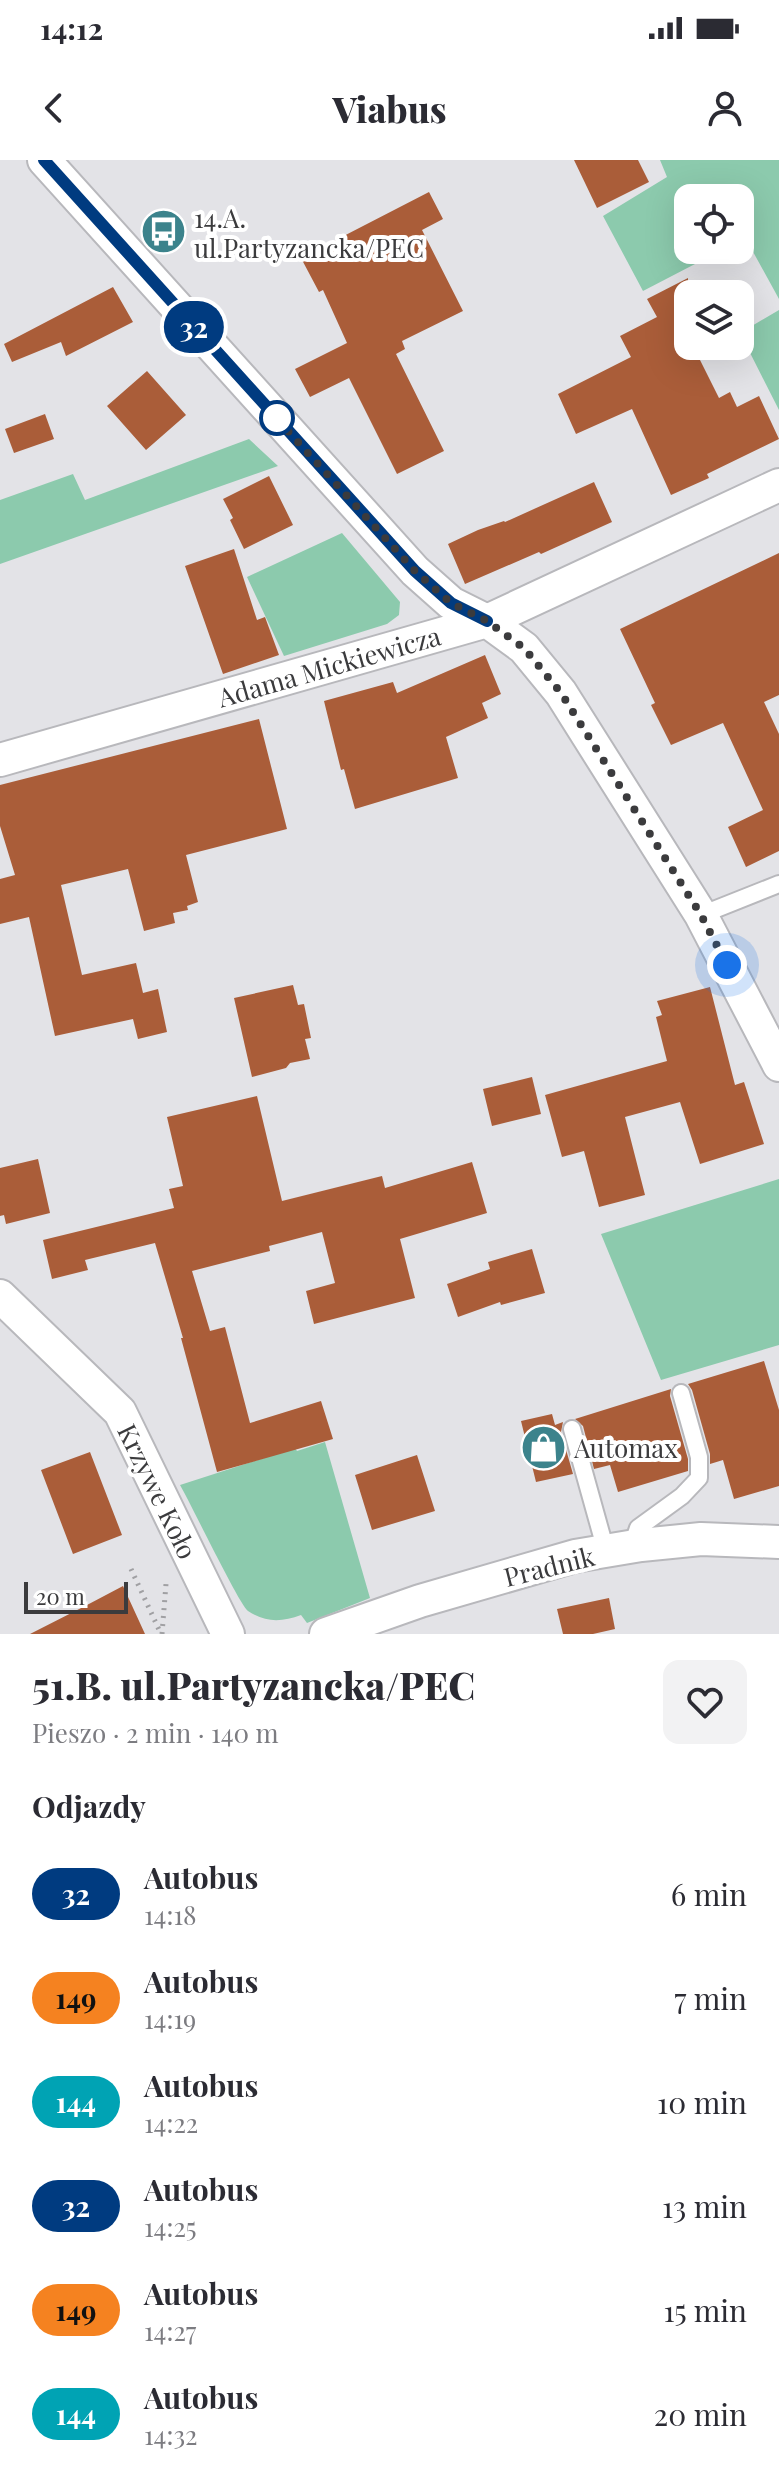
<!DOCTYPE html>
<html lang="pl">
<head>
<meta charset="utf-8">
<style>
  body { margin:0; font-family:"Playfair Display",serif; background:#f2f2f3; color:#2b2b33; height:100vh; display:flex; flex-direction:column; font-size:30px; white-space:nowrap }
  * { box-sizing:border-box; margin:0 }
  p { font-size:26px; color:#7c7c81 }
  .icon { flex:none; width:44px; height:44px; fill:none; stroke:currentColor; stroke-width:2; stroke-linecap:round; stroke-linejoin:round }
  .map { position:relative; height:1474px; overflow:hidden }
  .details { display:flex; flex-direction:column; background:#fff; flex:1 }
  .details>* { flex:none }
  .badge { padding:0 16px; border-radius:26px; font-size:28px; line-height:52px }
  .controls { position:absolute; left:674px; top:24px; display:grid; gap:16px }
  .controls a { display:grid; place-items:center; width:80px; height:80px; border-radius:16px; background:#fff; box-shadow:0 8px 32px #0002; font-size:40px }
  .scale { position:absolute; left:24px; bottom:20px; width:104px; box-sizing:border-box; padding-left:8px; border:4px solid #3b3b3d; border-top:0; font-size:22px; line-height:28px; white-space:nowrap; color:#3b3b3d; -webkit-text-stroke:6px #fff; paint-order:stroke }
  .you { position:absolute; width:40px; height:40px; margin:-20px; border:6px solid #fff; border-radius:50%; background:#1a73e8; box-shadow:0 0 0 12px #1a73e833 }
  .map>.badge { position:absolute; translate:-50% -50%; box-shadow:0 0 0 4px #fff }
  h2 { padding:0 32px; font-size:30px; line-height:72px }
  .round { display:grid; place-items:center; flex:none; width:84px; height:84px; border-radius:16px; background:#f2f2f3 }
  .head { display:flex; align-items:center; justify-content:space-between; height:136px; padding:0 32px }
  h1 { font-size:38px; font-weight:800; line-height:60px }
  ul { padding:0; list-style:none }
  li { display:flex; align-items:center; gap:24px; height:104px; padding:0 32px }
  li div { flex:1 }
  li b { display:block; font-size:30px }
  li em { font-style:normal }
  li .badge { min-width:88px; font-weight:700; text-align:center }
  .status { display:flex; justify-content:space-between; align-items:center; height:56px; padding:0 40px; background:#fff; direction:ltr }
  .status svg { height:22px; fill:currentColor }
  header { display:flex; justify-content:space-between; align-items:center; height:104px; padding:0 32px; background:#fff; font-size:36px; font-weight:800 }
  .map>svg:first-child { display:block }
</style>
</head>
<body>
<div class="status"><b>14:12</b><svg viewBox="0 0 49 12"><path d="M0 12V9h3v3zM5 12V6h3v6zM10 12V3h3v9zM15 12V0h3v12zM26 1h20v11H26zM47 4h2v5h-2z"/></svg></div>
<header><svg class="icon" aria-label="back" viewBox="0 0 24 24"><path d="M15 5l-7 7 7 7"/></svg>Viabus<svg class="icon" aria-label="person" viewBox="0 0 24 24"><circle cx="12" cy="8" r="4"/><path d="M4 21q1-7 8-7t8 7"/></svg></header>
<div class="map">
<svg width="779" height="1474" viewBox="0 0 779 1474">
  <rect width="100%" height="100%" fill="#e3e3e7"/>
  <path fill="#8ccaad" d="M660,0H779V139L746,79L740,81V38H688V90H722L643,131L603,56L667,17Z
    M779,150V250L740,173Z
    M249,279L278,306L0,404V340L73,314L85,340Z
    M342,373L400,442L399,455L387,464L284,496L247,417Z
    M779,1019V1185L661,1220L601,1074Z
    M325,1282L370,1438L307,1463L301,1455C282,1462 266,1463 248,1451C240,1446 190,1342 180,1325L295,1288L297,1291Z"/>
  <path fill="#aa5d39" d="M574,0H638L649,22L597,48Z
    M429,32L443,59L422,70L463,151L402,181L405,189L396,194L444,291L397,314L349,218L310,237L295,209L347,183L323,130L319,132L301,98Z
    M688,118V186H693L719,238L730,232L737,247L759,236L779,279L707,314L709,318L671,335L632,249L576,274L558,234L631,197L620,176L657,157L647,139Z
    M113,127L133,162L66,196L61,182L12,202L4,184Z
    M147,211L186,255L146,290L107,246Z
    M45,254L54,279L14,293L5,269Z
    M269,316L293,365L244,389L230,360L233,358L223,339Z
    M594,322L612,362L541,394L539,392L465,424L448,384L478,370L504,361L505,362Z
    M234,389L257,460L265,457L279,495L223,514L185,406Z
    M779,393V535L764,542L779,574V691L746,707L728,667L763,650L723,563L671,585L651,545L655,543L620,469Z
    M485,495L501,534L482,543L488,558L446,577L458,618L355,649L344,609L341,610L324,541L393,522L397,533Z
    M259,559L287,669L186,695L198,742L187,746L188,750L173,753L175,763L144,771L128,709L61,725L82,815L136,803L143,833L158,829L167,872L138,879L133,859L55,876L29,757L0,764V719L15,715L0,666V625Z
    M293,825L298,845L304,844L311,878L305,879L310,899L290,903L286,908L252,917L234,838Z
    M710,827L735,925L744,922L764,984L700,1004L680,942L625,957L645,1035L599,1047L584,991L562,997L545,935L667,901L656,857L662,855L657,841Z
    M532,917L541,954L492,966L483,929Z
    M257,936L282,1041L382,1016L385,1028L472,1002L487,1053L400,1079L415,1138L314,1164L306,1131L335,1123L322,1072L269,1086L270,1091L192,1111L210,1171L225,1167L250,1263L321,1241L333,1279L217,1312L181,1178H183L155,1083L85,1100L88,1110L52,1119L43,1080L174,1048L169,1029L183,1026L167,957Z
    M38,999L50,1053L6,1064L4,1055L0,1056V1008Z
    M532,1089L545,1133L501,1145L500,1142L458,1157L447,1124L490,1109L488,1102Z
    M764,1201L779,1250V1326L734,1339L723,1300L710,1304V1294L692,1230L688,1224Z
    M671,1229L670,1236L688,1299V1311L618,1332L610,1305L594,1309L583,1266L575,1259Z
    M552,1254L555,1265L563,1262L561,1272L573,1314L536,1322L521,1261Z
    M90,1292L122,1375L73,1394L41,1310Z
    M417,1295L435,1351L372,1370L355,1315Z
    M123,1426L145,1474H30L87,1445Z
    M609,1438L615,1469L593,1474H563L557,1449Z"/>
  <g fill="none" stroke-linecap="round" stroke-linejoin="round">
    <defs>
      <path id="lane" d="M701,755L779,724
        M572,1269L606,1391
        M632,1386L638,1368L682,1336L699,1318V1297L681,1233"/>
      <path id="street" d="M44,0L415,411L451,443L487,461L524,488L561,533L701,755L779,905
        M0,600L487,461L779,325
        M0,1136L120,1252L228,1474
        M326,1474L420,1441L575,1396L641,1385L701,1379L779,1382"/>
    </defs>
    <use href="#lane" stroke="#b8b8bc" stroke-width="20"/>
    <use href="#street" stroke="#b8b8bc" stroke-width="36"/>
    <path stroke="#a0a0a3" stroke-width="5" stroke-dasharray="2 6" stroke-linecap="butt" d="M131,1409L161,1474
      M162,1474L166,1424"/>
    <use href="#lane" stroke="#fff" stroke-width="16"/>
    <use href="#street" stroke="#fff" stroke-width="32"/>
  </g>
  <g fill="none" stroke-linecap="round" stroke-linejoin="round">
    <defs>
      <path id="line" d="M44,0L415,411L451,443L487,461"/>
    </defs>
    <use href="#line" stroke="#fff" stroke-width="18"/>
    <use href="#line" stroke="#003b80" stroke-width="12"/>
    <path stroke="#3b3b3d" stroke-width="8" stroke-dasharray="0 14.4" d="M277,258L268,249L415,411L451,443L487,461L524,488L561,533L701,755L727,805"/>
  </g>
  <defs>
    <symbol id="bus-disc" viewBox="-11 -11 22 22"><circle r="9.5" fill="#3c838c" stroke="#fff"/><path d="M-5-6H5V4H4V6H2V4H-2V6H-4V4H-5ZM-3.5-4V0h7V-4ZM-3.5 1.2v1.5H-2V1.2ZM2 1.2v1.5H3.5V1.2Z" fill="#fff"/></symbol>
    <symbol id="shop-disc" viewBox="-11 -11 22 22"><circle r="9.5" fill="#3c838c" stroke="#fff"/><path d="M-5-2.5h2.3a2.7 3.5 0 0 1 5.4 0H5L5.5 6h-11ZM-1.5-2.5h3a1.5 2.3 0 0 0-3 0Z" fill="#fff"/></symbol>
  </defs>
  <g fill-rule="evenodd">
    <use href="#bus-disc" x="138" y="46" width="51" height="51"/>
    <use href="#shop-disc" x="518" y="1262" width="51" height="51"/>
  </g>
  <circle fill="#fff" stroke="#003b80" stroke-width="4" cx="277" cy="258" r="16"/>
  <g text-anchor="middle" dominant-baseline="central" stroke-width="8" stroke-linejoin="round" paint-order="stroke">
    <g font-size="26" fill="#3b3b3d" stroke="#fff" text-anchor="start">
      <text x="194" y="57">14.A.<tspan x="194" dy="30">ul.Partyzancka/PEC</tspan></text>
      <text x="574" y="1287">Automax</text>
    </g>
    <g font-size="26" fill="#3b3b3d" stroke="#fff">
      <text transform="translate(329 506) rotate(-16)">Adama Mickiewicza</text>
      <text transform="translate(158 1331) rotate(64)">Krzywe Koło</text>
      <text transform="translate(549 1406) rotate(-14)">Pradnik</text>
    </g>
  </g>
</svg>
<div class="controls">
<a><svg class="icon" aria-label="locate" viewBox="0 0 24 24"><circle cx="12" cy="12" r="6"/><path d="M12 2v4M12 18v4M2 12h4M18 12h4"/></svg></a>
<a><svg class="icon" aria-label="layers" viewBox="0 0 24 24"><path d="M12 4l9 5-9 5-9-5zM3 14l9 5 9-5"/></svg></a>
</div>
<div class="scale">20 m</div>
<div class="you" style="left:727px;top:805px"></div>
<b class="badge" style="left:194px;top:167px;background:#003b80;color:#fff">32</b>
</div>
<section class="details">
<div class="head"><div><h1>51.B. ul.Partyzancka/PEC</h1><p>Pieszo · 2 min · 140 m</p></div><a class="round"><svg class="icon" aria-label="heart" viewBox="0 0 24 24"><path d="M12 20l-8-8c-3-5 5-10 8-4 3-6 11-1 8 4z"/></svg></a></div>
<h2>Odjazdy</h2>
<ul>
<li><span class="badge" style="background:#003b80;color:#fff">32</span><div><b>Autobus</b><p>14:18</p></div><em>6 min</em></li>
<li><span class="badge" style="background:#f58220;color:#111">149</span><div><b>Autobus</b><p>14:19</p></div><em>7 min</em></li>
<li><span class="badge" style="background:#00a3b4;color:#fff">144</span><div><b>Autobus</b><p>14:22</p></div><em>10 min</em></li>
<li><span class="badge" style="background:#003b80;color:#fff">32</span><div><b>Autobus</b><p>14:25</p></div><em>13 min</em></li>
<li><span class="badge" style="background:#f58220;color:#111">149</span><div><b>Autobus</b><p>14:27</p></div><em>15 min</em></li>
<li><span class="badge" style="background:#00a3b4;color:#fff">144</span><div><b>Autobus</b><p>14:32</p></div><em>20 min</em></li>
</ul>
</section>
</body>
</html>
